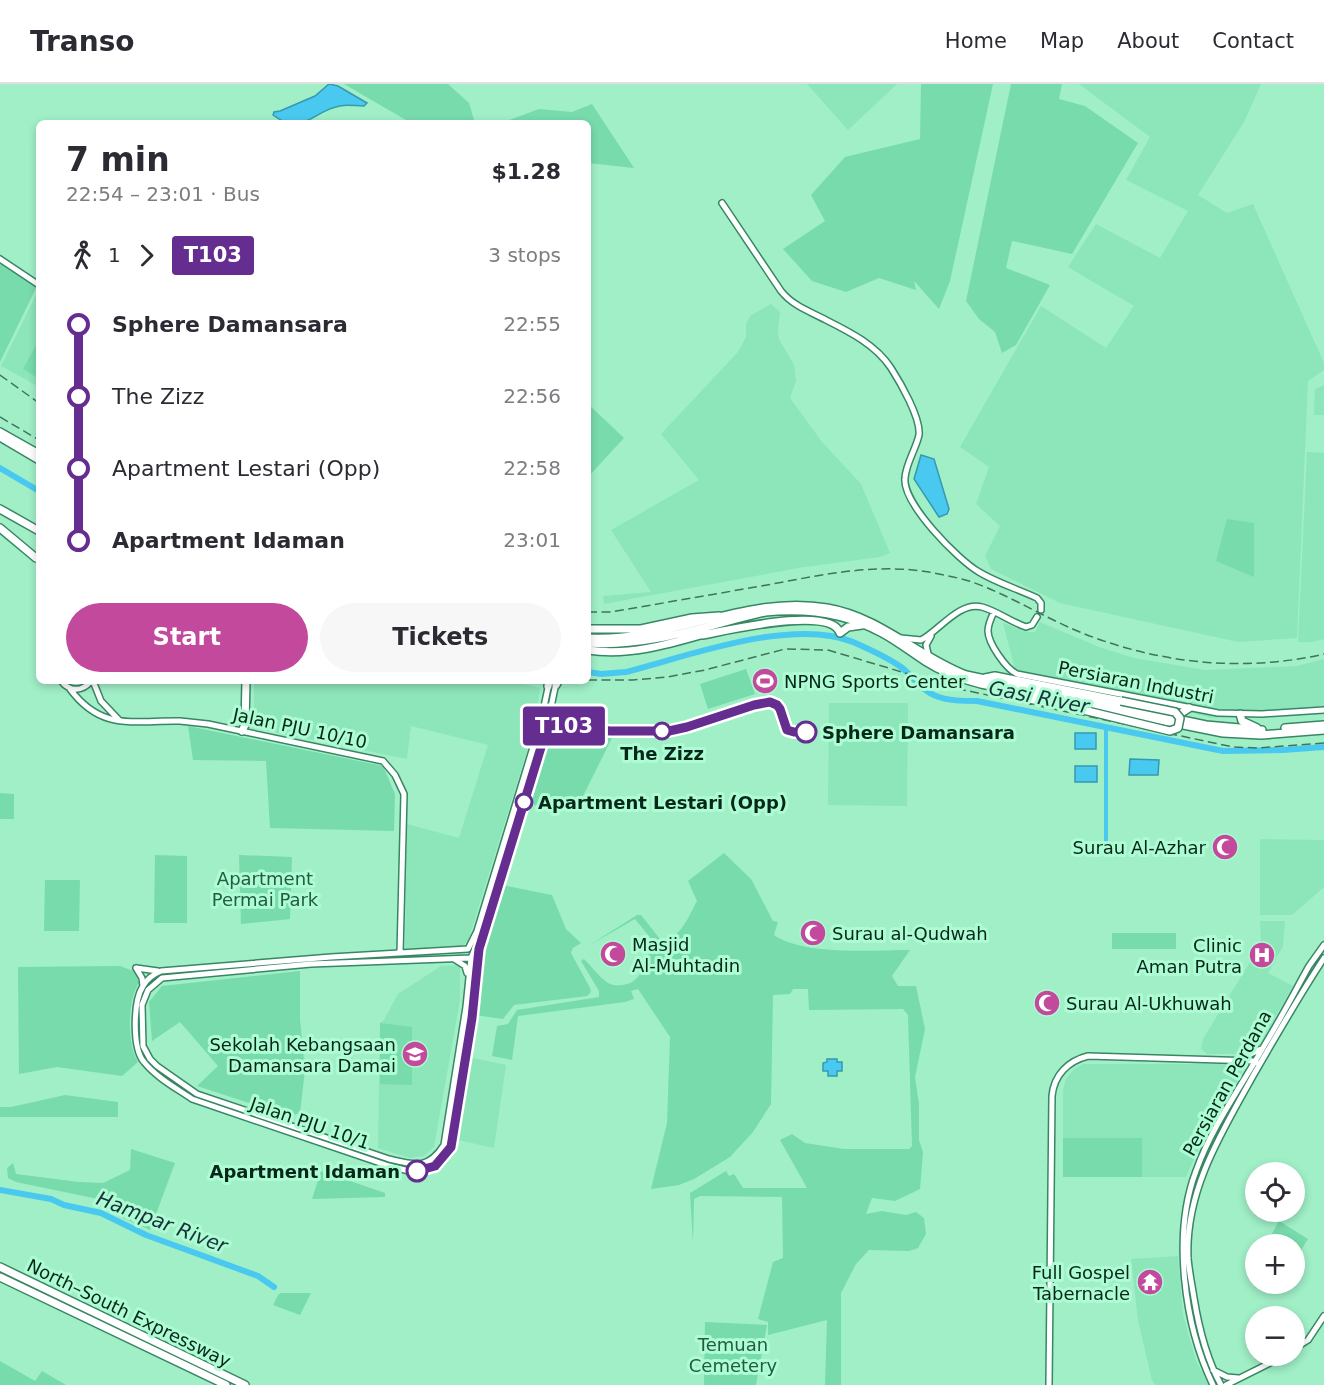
<!DOCTYPE html>
<html lang="en">
<head>
<meta charset="utf-8">
<style>
  body { margin:0; font-family:"DejaVu Sans",sans-serif; background:#f7f7f7; color:#2b2b33; height:100vh; display:flex; flex-direction:column; font-size:22px; white-space:nowrap }
  * { box-sizing:border-box; margin:0 }
  p { font-size:20px; color:#7c7c81 }
  .icon { flex:none; width:33px; height:33px; fill:none; stroke:currentColor; stroke-width:2; stroke-linecap:round; stroke-linejoin:round }
  .map { position:relative; flex:1; overflow:hidden }
  .drawer { position:absolute; left:36px; top:36px; width:555px; height:564px; display:flex; flex-direction:column; background:#fff; border-radius:9px; box-shadow:0 3px 9px #0003 }
  .drawer>* { flex:none }
  .badge { padding:0 12px; border-radius:4px; font-size:21px; line-height:39px }
  .controls { position:absolute; left:1245px; top:1078px; display:grid; gap:12px }
  .controls a { display:grid; place-items:center; width:60px; height:60px; border-radius:50%; background:#fff; box-shadow:0 3px 9px #0003; font-size:30px }
  .map>.badge { position:absolute; translate:-50% -50%; box-shadow:0 0 0 3px #fff }
  .legs { display:flex; align-items:center; gap:9px; height:66px; padding:0 30px; font-size:20px }
  .legs p { margin-inline-start:auto }
  .headline { display:flex; align-items:center; justify-content:space-between; height:102px; padding:0 30px }
  h1 { font-size:33px; font-weight:800; line-height:45px }
  .button { display:flex; gap:12px; margin-top:auto; padding:12px 30px }
  .button a { flex:1; height:69px; border-radius:36px; background:#c2499c; color:#fff; font-size:24px; font-weight:800; line-height:69px; text-align:center }
  .button a+a { background:#f7f7f7; color:#2b2b33 }
  ul { padding:0 30px; list-style:none }
  li { display:flex; align-items:center; gap:21px; height:72px; font-size:22px }
  li i { display:grid; place-items:center; width:9px; height:100%; margin:0 8px; background:currentColor }
  li i::after { content:''; width:15px; height:15px; margin:-8px; border:4px solid; border-radius:50%; background:#fff }
  li p { margin-inline-start:auto }
  li:first-child i { background:linear-gradient(#0000 50%,currentColor 0) }
  li:last-child i { background:linear-gradient(currentColor 50%,#0000 0) }
  header { display:flex; align-items:center; gap:36px; box-sizing:border-box; height:84px; padding:0 30px; background:#fff; border-bottom:2px solid #e1e1e2 }
  header strong { font-size:28px }
  nav { display:flex; gap:33px; margin-inline-start:auto; font-size:21px }
  .map>svg:first-child { display:block }
</style>
</head>
<body>
<header>
<strong>Transo</strong>
<nav><a>Home</a><a>Map</a><a>About</a><a>Contact</a></nav>
</header>
<div class="map">
<svg width="1324" height="1301" viewBox="0 0 1324 1301">
  <rect width="100%" height="100%" fill="#a0efc7"/>
  <path fill="#8de5ba" d="M807,0H897L848,46Z
    M1079,0H1261L1244,38L1198,111L1227,129L1253,120L1324,279V286L1308,297L1297,554L1238,558L1060,519L991,485L985,472L1000,442L976,420L989,383L960,363L1041,222L1106,264L1134,222L1068,183L1096,140L1160,174L1188,127L1126,96L1150,53Z
    M38,207L39,208V303L1,282Z
    M771,220L780,228L778,246L779,255L794,281L796,297L790,314L822,358L861,400L890,469L880,473L804,483L604,520L603,512L651,508L611,446L699,396L661,350L738,268L746,253V240L750,232Z
    M1324,301V331H1314L1315,305Z
    M1307,368L1324,369V555L1312,558H1298Z
    M1040,538L1099,563L1134,574L1205,586L1297,582L1324,575V627L1211,634L1179,625L1017,593L1003,539L1028,548H1035Z
    M254,597H513L540,604L535,641L468,857L462,862L405,865L407,740L459,754L488,661L411,642L407,675L254,644Z
    M829,619H908L907,722L828,721Z
    M1260,755L1324,756V803L1292,831H1260Z
    M1260,837H1285L1283,862L1268,889L1293,902L1260,960L1243,970H1207L1201,965L1203,955L1261,860Z
    M460,881V916L434,1063L424,1072L410,1074L378,1064L380,939L384,936L398,910L441,882Z
    M473,974L506,981L494,1064L458,1056Z
    M1083,980H1238L1241,983L1242,988L1202,1057L1186,1093H1063V1006L1066,995L1074,985Z
    M1178,1172L1183,1231L1196,1277L1209,1301H1155L1152,1296L1138,1236L1131,1175Z"/>
  <path fill="#78dbac" d="M344,0H448L469,19L475,39H411Z
    M921,0H993L950,197L939,225L914,197L916,206L879,194L846,208L812,197L783,165L825,137L811,111L845,73L920,55Z
    M1011,0H1062L1059,15L1085,22L1138,59L1072,170L1012,157L1006,184L1050,201L1016,261L1002,269L995,248L979,235L966,217Z
    M592,20L634,84L588,79V39H501L539,25L572,28Z
    M0,178L23,193L36,204L0,278Z
    M39,256V295L23,285Z
    M588,320L624,354L588,393Z
    M1227,435L1254,439V493L1216,477Z
    M746,585L755,610L708,625L700,600Z
    M188,642L383,682L395,710L394,747L270,744L266,677L193,676Z
    M558,645L614,650L577,724L534,721L531,713L551,648Z
    M0,709L14,710V735H0Z
    M724,769L751,795L773,837L778,838L774,851C804,872 874,866 910,866L892,892L898,902H916L925,945L915,993L919,1020V1056L923,1068L920,1105L895,1117L872,1114L866,1130L882,1127L906,1131L916,1128L924,1134L926,1150L918,1164L909,1167L869,1166L856,1180L841,1209V1301H825L827,1236L768,1251V1238L758,1235L773,1178L783,1174L782,1113L700,1112L694,1115L693,1159L690,1109L726,1087L729,1092L734,1090L743,1104H807L780,1056L792,1050L805,1059L844,1065H909L912,1062L908,931L903,925L809,926L808,905H793L790,910L773,911L771,1020L753,1048L730,1073L694,1095L679,1101L651,1105L667,1039L670,953L638,905L631,907L634,915L625,918L518,932L512,976L492,972L497,942L508,940L517,926L599,913V907L581,877L584,875C591,882 599,893 608,899C612,901 617,902 622,901C643,900 647,874 653,857L635,835L588,862L637,831H641L660,855C680,858 689,831 697,817L688,797Z
    M155,771L187,772V839H154Z
    M239,771L292,773L290,835L241,840Z
    M45,796H80L79,847H44Z
    M502,801L552,811L566,845L581,859L573,864L571,869L590,904L591,908L587,912L514,921L503,935L475,931L484,869Z
    M1112,849H1176V865H1112Z
    M120,882L136,888L139,899C127,916 127,961 138,978L122,992L57,983L19,990L18,883Z
    M300,887V936L305,986L300,1029L289,1032L197,1002L218,982L180,938L152,957L149,918L162,902Z
    M380,939L412,943V1001L380,1000Z
    M65,1011L118,1018V1033H0V1023H11Z
    M1063,1054H1142V1093H1063Z
    M131,1065L175,1079L150,1146L112,1129L116,1123L98,1115L16,1098L8,1094L7,1084L13,1079L16,1090L79,1098L103,1099L130,1086Z
    M321,1087L385,1109V1113L312,1115Z
    M1279,1137L1308,1155L1295,1176L1294,1161H1266Z
    M281,1209H311L300,1231L273,1221L278,1211Z
    M705,1238L767,1241L756,1301H704Z
    M0,1277L35,1297L42,1287L66,1301H0Z"/>
  <path fill="#49c9f0" stroke="#3599b0" stroke-width="1.5" d="M329,0L338,2L367,19L364,22C356,22 347,20 340,22C313,26 303,54 273,31L274,28L280,27L315,12Z
    M921,371L934,375L949,425L947,430L939,433L914,395Z
    M1075,649H1096V665H1075Z
    M1130,675L1159,676L1158,691H1129Z
    M1075,682H1097V698H1075Z
    M827,975H837V978H842V987H837V992H828V987H823V979L827,978Z"/>
  <g fill="none" stroke-linecap="round" stroke-linejoin="round">
    <path stroke="#49c9f0" stroke-width="4" d="M1106,759V643"/>
    <path stroke="#49c9f0" stroke-width="6" d="M0,384L39,407
      M588,588L601,590L626,588C688,572 792,533 853,558C869,565 887,573 901,583C913,592 922,607 936,612C949,617 963,617 977,617L1223,667L1283,666L1324,663
      M0,1106L51,1115L64,1121L101,1129L146,1151L258,1192L274,1203"/>
    <defs>
      <path id="secondary" d="M722,119L781,207C793,222 809,227 826,236C850,248 876,261 891,284C900,298 921,334 919,351C916,365 906,379 905,394C902,419 958,476 979,488C997,499 1018,505 1037,514L1041,519V526
        M0,175L39,201
        M994,528C991,534 988,540 988,547C988,559 1006,585 1017,590L1218,629L1262,630L1324,626
        M901,554L921,556C939,547 959,517 982,523C997,527 1011,538 1026,543L1032,541L1037,533
        M929,574L926,561L931,552
        M61,597C70,608 82,608 91,597
        M93,597L101,617L119,636
        M549,599L541,637L477,847L468,865L331,873L161,887C154,890 147,895 143,902C133,917 132,964 144,978C157,994 176,1004 192,1015L389,1082L413,1088L424,1086L435,1082L451,1063L472,934L479,865L546,647L556,599
        M70,605C102,648 134,636 180,637C189,638 199,639 208,640L383,677L395,691L404,710L400,869
        M454,875L465,882L467,889
        M476,879L471,874L311,880L162,894L148,906L142,921L143,962L150,975L157,982L197,1010L389,1075C415,1081 428,1086 444,1061L466,923L471,874L477,860
        M136,884L158,887
        M136,884L142,894L143,902
        M1240,975L1261,965
        M1294,1265L1308,1256L1324,1232
        M1213,1286L1227,1293L1238,1294
        M1049,1301L1052,1012C1054,991 1068,977 1088,972L1255,977L1260,980
        M1213,1301C1184,1241 1172,1150 1196,1087C1212,1042 1241,1003 1264,962C1280,936 1294,909 1309,882L1324,861
        M1221,1301C1206,1274 1199,1245 1194,1214C1192,1201 1189,1187 1188,1174C1185,1106 1222,1048 1253,992C1276,952 1299,912 1324,874
        M1226,1301L1284,1272"/>
      <path id="highway" d="M0,348L39,370
        M0,353L39,376
        M0,425L39,447
        M0,444L36,474
        M588,545H641L692,534L719,532
        M702,551C725,547 831,521 840,549L848,543L862,541
        M588,554C669,559 745,510 827,524C880,533 917,572 966,591L1206,641L1262,646
        M588,559C648,564 707,541 765,528C806,524 846,529 882,549C897,557 911,568 925,577C942,588 961,595 981,600L1223,649L1261,651L1324,646
        M588,566C628,572 666,561 704,550
        M985,594L995,592L1121,617
        M556,601L558,597
        M548,602L549,597
        M1009,609L1018,613L1045,618
        M1240,630L1242,637L1257,644
        M1175,633L1189,624
        M1285,644L1324,641
        M242,647L245,641L246,597
        M0,1183L245,1301
        M0,1193L226,1301"/>
    </defs>
    <use href="#secondary" stroke="#388764" stroke-width="8"/>
    <use href="#highway" stroke="#388764" stroke-width="10"/>
    <use href="#secondary" stroke="#fff" stroke-width="5"/>
    <use href="#highway" stroke="#fff" stroke-width="7"/>
    <path stroke="#40745c" stroke-width="1.5" stroke-dasharray="9 4.5" stroke-linecap="butt" d="M0,291L39,319
      M0,333L39,356
      M588,528H611C663,519 715,510 767,501C821,491 874,479 929,488C942,491 956,493 969,497C1005,509 1040,531 1075,546C1153,579 1242,589 1324,570
      M588,596H633L667,593L705,586L785,565L828,566L959,605L1233,663L1258,664L1324,659"/>
    <defs>
      <path id="highway-bridge" d="M1071,623L1170,647L1178,644L1180,634L1175,628L1121,617"/>
    </defs>
    <use href="#highway-bridge" stroke="#388764" stroke-width="10" stroke-linecap="butt"/>
    <use href="#highway-bridge" stroke="#fff" stroke-width="7"/>
  </g>
  <g fill="none" stroke-linecap="round" stroke-linejoin="round">
    <defs>
      <path id="line-1" d="M417,1087L435,1082L451,1063L472,934L479,865L546,647L550,643L559,641L610,647H669L687,643L754,621L770,618L777,621L780,625L787,646L794,648H806"/>
    </defs>
    <use href="#line-1" stroke="#fff" stroke-width="14"/>
    <use href="#line-1" stroke="#662d91" stroke-width="9"/>
  </g>
  <defs>
    <symbol id="stadium-disc" viewBox="-11 -11 22 22"><circle r="9.5" fill="#c2499c" stroke="#adfcd4"/><path d="M0-5a6.5 5 0 1 0 0 10a6.5 5 0 1 0 0-10ZM-3.5-1.8h7v3.6h-7Z" fill="#fff"/></symbol>
    <symbol id="mosque-disc" viewBox="-11 -11 22 22"><circle r="9.5" fill="#c2499c" stroke="#adfcd4"/><path d="M3.5-4.9A6 6 0 1 0 3.5 4.9A5 5 0 1 1 3.5-4.9Z" fill="#fff"/></symbol>
    <symbol id="hospital-disc" viewBox="-11 -11 22 22"><circle r="9.5" fill="#c2499c" stroke="#adfcd4"/><path d="M-5-5h3v3.5h4V-5h3V5h-3V1.5h-4V5h-3Z" fill="#fff"/></symbol>
    <symbol id="school-disc" viewBox="-11 -11 22 22"><circle r="9.5" fill="#c2499c" stroke="#adfcd4"/><path d="M0-5L7-2L0 1L-7-2ZM-4 1L0 2.5L4 1V4Q0 6-4 4Z" fill="#fff"/></symbol>
    <symbol id="temple-disc" viewBox="-11 -11 22 22"><circle r="9.5" fill="#c2499c" stroke="#adfcd4"/><path d="M0-6L5-2H3V0L6.5 2.5H4V6H1.5V3h-3V6H-4V2.5H-6.5L-3 0V-2H-5Z" fill="#fff"/></symbol>
  </defs>
  <g fill-rule="evenodd">
    <use href="#stadium-disc" x="750" y="582" width="30" height="30"/>
    <use href="#mosque-disc" x="1210" y="748" width="30" height="30"/>
    <use href="#mosque-disc" x="798" y="834" width="30" height="30"/>
    <use href="#mosque-disc" x="598" y="855" width="30" height="30"/>
    <use href="#hospital-disc" x="1247" y="856" width="30" height="30"/>
    <use href="#mosque-disc" x="1032" y="904" width="30" height="30"/>
    <use href="#school-disc" x="400" y="955" width="30" height="30"/>
    <use href="#temple-disc" x="1135" y="1183" width="30" height="30"/>
  </g>
  <g fill="#fff" stroke="#662d91" stroke-width="3">
    <circle cx="662" cy="647" r="8"/>
    <circle cx="806" cy="648" r="10"/>
    <circle cx="524" cy="718" r="8"/>
    <circle cx="417" cy="1087" r="10"/>
  </g>
  <g text-anchor="middle" dominant-baseline="central" stroke-width="6" stroke-linejoin="round" paint-order="stroke">
    <g font-size="18" fill="#06281a" stroke="#adfcd4" text-anchor="start">
      <text x="784" y="597">NPNG Sports Center</text>
      <text x="1206" y="763" text-anchor="end">Surau Al-Azhar</text>
      <text x="832" y="849">Surau al-Qudwah</text>
      <text x="632" y="860">Masjid<tspan x="632" dy="21">Al-Muhtadin</tspan></text>
      <text x="1242" y="861" text-anchor="end">Clinic<tspan x="1242" dy="21">Aman Putra</tspan></text>
      <text x="1066" y="919">Surau Al-Ukhuwah</text>
      <text x="396" y="960" text-anchor="end">Sekolah Kebangsaan<tspan x="396" dy="21">Damansara Damai</tspan></text>
      <text x="1130" y="1188" text-anchor="end">Full Gospel<tspan x="1130" dy="21">Tabernacle</tspan></text>
    </g>
    <g font-size="18" fill="#06281a" stroke="#adfcd4">
      <text transform="translate(1136 598) rotate(11)">Persiaran Industri</text>
      <text transform="translate(300 644) rotate(12)">Jalan PJU 10/10</text>
      <text transform="translate(1227 999) rotate(-61)">Persiaran Perdana</text>
      <text transform="translate(310 1039) rotate(19)">Jalan PJU 10/1</text>
      <text transform="translate(129 1229) rotate(26)">North–South Expressway</text>
    </g>
    <g font-size="18" font-weight="bold" fill="#06281a" stroke="#adfcd4" text-anchor="start">
      <text x="822" y="648">Sphere Damansara</text>
      <text x="662" y="669" text-anchor="middle">The Zizz</text>
      <text x="538" y="718">Apartment Lestari (Opp)</text>
      <text x="400" y="1087" text-anchor="end">Apartment Idaman</text>
    </g>
    <g font-size="18" fill="#235c43" stroke="#adfcd4">
      <text x="265" y="794">Apartment<tspan x="265" dy="21">Permai Park</tspan></text>
      <text x="733" y="1260">Temuan<tspan x="733" dy="21">Cemetery</tspan></text>
    </g>
    <g font-size="20" font-style="italic" fill="#17323a" stroke="#adfcd4">
      <text transform="translate(1039 613) rotate(11)">Gasi River</text>
      <text transform="translate(162 1138) rotate(21)">Hampar River</text>
    </g>
  </g>
</svg>
<div class="controls">
<a><svg class="icon" aria-label="locate" viewBox="0 0 24 24"><circle cx="12" cy="12" r="6"/><path d="M12 2v4M12 18v4M2 12h4M18 12h4"/></svg></a>
<a>+</a>
<a>−</a>
</div>
<b class="badge" style="left:564px;top:642px;background:#662d91;color:#fff">T103</b>
<section class="drawer">
<div class="headline"><div><h1>7 min</h1><p>22:54 – 23:01 · Bus</p></div><b>$1.28</b></div>
<div class="legs"><svg class="icon" aria-label="walk" viewBox="0 0 24 24"><circle cx="13" cy="4" r="2"/><path d="M13 8l-2 6 4 7M11 14l-3 7M7 12l3-4h3l4 4"/></svg>1<svg class="icon" aria-label="forward" viewBox="0 0 24 24"><path d="M9 5l7 7-7 7"/></svg><b class="badge" style="background:#662d91;color:#fff">T103</b><p>3 stops</p></div>
<ul>
<li><i style="color:#662d91"></i><b>Sphere Damansara</b><p>22:55</p></li>
<li><i style="color:#662d91"></i><span>The Zizz</span><p>22:56</p></li>
<li><i style="color:#662d91"></i><span>Apartment Lestari (Opp)</span><p>22:58</p></li>
<li><i style="color:#662d91"></i><b>Apartment Idaman</b><p>23:01</p></li>
</ul>
<div class="button"><a>Start</a><a>Tickets</a></div>
</section>
</div>
</body>
</html>
